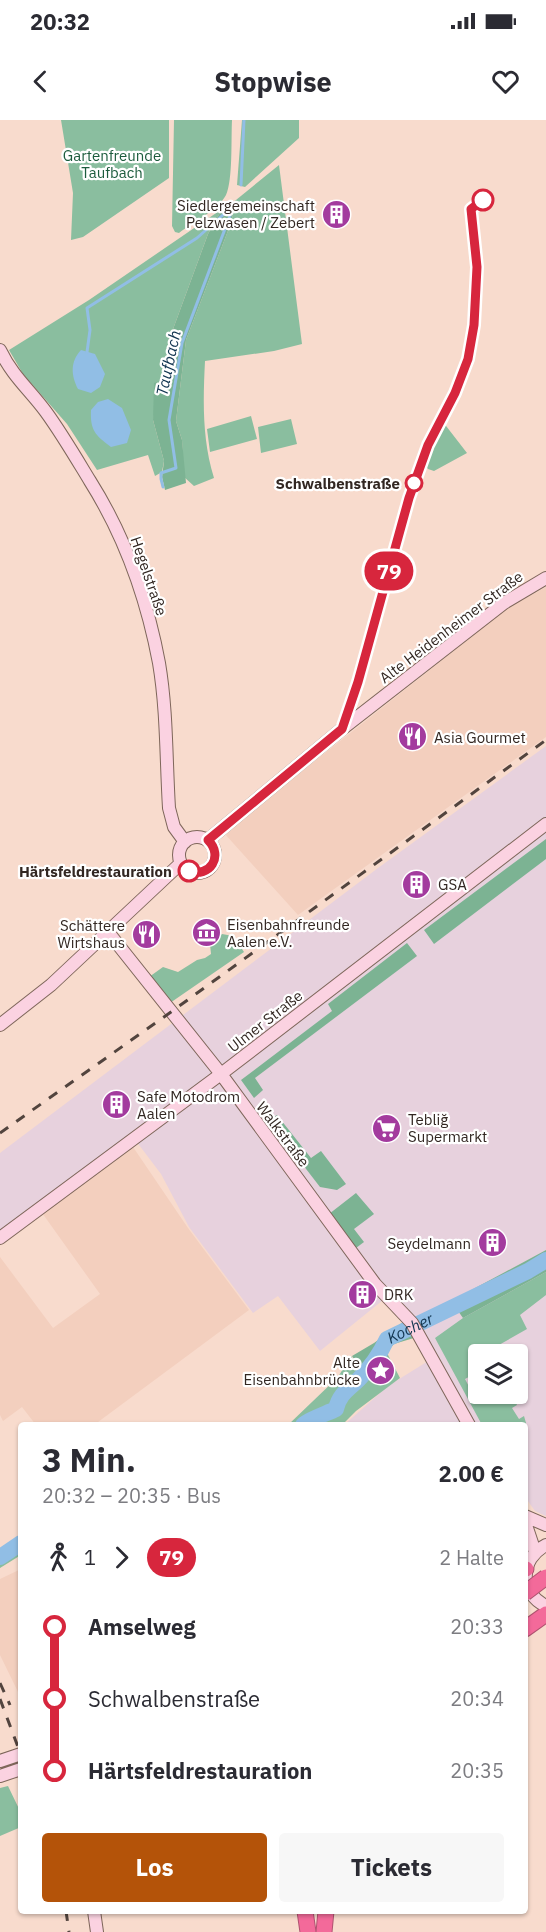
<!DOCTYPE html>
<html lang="de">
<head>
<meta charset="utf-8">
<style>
  body { margin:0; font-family:"IBM Plex Sans",sans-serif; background:#f7f7f7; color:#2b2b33; height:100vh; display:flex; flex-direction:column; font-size:22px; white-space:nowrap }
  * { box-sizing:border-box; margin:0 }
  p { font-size:20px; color:#7c7c81 }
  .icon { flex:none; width:33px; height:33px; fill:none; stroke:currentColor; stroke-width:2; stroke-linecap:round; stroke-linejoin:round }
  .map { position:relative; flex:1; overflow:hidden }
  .drawer { position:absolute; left:18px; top:1302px; width:510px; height:492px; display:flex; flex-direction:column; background:#fff; border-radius:6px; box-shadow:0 2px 4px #0004 }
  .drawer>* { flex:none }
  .badge { padding:0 12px; border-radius:20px; font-size:21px; line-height:39px }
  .buttons { position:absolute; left:468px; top:1224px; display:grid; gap:12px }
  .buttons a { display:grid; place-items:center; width:60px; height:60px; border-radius:6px; background:#fff; box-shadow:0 2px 4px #0004; font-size:30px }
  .map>.badge { position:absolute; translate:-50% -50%; box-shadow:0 0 0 3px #fff }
  .legs { display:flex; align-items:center; gap:9px; height:66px; padding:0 24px; font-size:20px }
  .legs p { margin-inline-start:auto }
  .summary { display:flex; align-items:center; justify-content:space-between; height:102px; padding:0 24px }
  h1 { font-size:33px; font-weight:700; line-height:45px }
  .primary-button { display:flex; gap:12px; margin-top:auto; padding:12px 24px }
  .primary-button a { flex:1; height:69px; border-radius:6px; background:#b45309; color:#fff; font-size:24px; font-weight:700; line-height:69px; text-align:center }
  .primary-button a+a { background:#f7f7f7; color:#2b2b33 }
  ul { padding:0 24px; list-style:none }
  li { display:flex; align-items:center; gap:21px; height:72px; font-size:22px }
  li i { display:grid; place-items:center; width:9px; height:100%; margin:0 8px; background:currentColor }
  li i::after { content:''; width:15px; height:15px; margin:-8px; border:4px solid; border-radius:50%; background:#fff }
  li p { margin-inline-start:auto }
  li:first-child i { background:linear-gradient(#0000 50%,currentColor 0) }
  li:last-child i { background:linear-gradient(currentColor 50%,#0000 0) }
  .status { display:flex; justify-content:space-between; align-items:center; height:42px; padding:0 30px; background:#fff; direction:ltr }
  .status svg { height:16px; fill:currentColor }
  header { display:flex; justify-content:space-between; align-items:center; height:78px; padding:0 24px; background:#fff; font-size:27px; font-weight:700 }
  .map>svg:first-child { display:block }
</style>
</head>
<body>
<div class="status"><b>20:32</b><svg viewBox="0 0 49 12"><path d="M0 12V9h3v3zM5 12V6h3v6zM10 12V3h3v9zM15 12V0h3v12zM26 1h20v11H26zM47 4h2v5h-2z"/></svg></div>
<header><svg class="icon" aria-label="back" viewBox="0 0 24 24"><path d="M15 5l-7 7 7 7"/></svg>Stopwise<svg class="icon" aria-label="heart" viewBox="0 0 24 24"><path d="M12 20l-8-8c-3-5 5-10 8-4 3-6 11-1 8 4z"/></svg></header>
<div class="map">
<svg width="546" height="1812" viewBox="0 0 546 1812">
  <rect width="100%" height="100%" fill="#f8dbcd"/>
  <path fill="#f3cfbe" d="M546,467V617L298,795L224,713L508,488Z
    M131,1024L188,1108L249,1190L94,1305H36L22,1287L3,1301L0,1295V1137L53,1208L100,1174L40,1090Z
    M21,1449V1578L0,1535V1459Z"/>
  <path fill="#e7d1dd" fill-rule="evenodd" d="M546,626V1396L535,1391L525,1377V1305H344L388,1266L433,1238L388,1176L320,1231L278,1176L253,1193L189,1107L161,1054L133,1017L0,1114V1033L378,748ZM478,1234H518V1274H478Z"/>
  <path fill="#8abe9f" d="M61,0H169V58L83,117L71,120L73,73Z
    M174,0H232C231,18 233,60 226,75C219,89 192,103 179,113L175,112L172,106Z
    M242,0H299V18L245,67L237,65Z
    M279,45L302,224L274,231L205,241C203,281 202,319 214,358L194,366L184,357L182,320L176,301L186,220L231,103L236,80Z
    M222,89L208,114L169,220L167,248L160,261L153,300L164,341L162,352L155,356L148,335L97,350L67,304L23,254L9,230L89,180Z
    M251,296L257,319L210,332L207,309Z
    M291,299L297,324L261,333L258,307Z
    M443,302L467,333L434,351L428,349L426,346Z
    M222,814L233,816L244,832L170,883L149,857L163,847L178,852L197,840L205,838L211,834L210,824Z
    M546,1152V1175L520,1195L527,1209L490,1230V1234H478V1252L465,1259L476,1280L492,1274H512L517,1285L512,1288L519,1299L524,1296L526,1303L525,1306L482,1305L435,1218L463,1198Z
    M387,1233L400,1258L356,1291L342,1305H305L337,1290L340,1278L347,1271L346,1269L338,1277L335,1288C325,1293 306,1298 301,1305H288L337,1258L341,1263L338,1257L351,1236L365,1257Z
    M21,1416V1435L0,1448V1431Z
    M8,1666L21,1693V1707L0,1716V1668Z"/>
  <path fill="#7cb393" d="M236,80L231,103L186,220L176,301L182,320L186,363L165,370L162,357L164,341L153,300L154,263L160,261L167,248L169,220L208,114L222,89Z
    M546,719V739L434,824L424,810Z
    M407,823L417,836L255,958L263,970L254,978L241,960L332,891L328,884Z
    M277,995L311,1038L321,1031L346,1064L337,1070L320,1067L269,1001Z
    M356,1073L374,1094L354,1109L364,1122L356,1128L329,1094Z
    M546,1130V1152L463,1198L451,1181Z
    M406,1200L417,1217L394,1224L365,1256L352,1236L374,1223Z"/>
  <path fill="#91bee5" d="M81,230L95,234L105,254L100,267L91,273L78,269C71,255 70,242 81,230Z
    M108,279L122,288L131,310L127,323L111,327C95,315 90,310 91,290L98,282Z"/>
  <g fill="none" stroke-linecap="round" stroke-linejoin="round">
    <path stroke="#91bee5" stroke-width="3" d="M241,65L244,0
      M87,232L90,210L87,188L197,118L233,86
      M163,367L161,359V353L176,348L169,300L182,223L234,85"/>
    <g stroke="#91bee5" stroke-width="16">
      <path id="s1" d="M303,1305C307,1300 328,1293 336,1289C339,1274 349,1269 359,1259C371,1247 380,1234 387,1219L528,1151L546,1140"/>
      <path d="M0,1437L21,1423"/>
    </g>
    <defs>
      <path id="secondary" d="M0,230C13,257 29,269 46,292C62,314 76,338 90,361C124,415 147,479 159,543C167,590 166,640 169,688L174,707L185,722
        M179 735a18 18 0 1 1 36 0a18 18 0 1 1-36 0Z
        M208,720L342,609L504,483L546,458
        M108,812L221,954L375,1164L412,1203L469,1305
        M0,905L51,865L181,743
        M0,1118L221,954L546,704
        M525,1396L546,1405
        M525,1402L535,1432
        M546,1425C519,1439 519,1473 546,1486
        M0,1641L21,1634
        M0,1656L21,1649
        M94,1791L97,1812"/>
      <path id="highway" d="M525,1449H526
        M525,1509L546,1494
        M305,1791L308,1812
        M324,1812L326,1791"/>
    </defs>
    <use href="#secondary" stroke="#7e665a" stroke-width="14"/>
    <use href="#highway" stroke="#af5370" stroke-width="17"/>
    <use href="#secondary" stroke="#fbd2e1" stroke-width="12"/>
    <use href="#highway" stroke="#f36a9a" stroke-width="15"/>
    <path stroke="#52443e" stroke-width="3" stroke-dasharray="10 10" stroke-linecap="butt" d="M0,1013L171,892L546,620
      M0,1563L10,1585
      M0,1579L21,1635
      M66,1791L69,1812"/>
    <defs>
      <path id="highway-bridge" d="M525,1473L546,1457"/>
    </defs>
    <use href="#highway-bridge" stroke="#af5370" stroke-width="17" stroke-linecap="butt"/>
    <use href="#highway-bridge" stroke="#f36a9a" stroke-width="15"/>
  </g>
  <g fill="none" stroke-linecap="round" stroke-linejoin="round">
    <defs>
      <path id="line-1" d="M189,751C210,758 224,736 208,720L342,609L358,562L409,378L428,325L455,273L468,239L474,205L477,147L471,89L483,80"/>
    </defs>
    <use href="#line-1" stroke="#fff" stroke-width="14"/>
    <use href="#line-1" stroke="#d7263d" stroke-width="9"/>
  </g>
  <defs>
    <symbol id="building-disc" viewBox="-11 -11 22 22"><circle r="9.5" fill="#a33b9e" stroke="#fff"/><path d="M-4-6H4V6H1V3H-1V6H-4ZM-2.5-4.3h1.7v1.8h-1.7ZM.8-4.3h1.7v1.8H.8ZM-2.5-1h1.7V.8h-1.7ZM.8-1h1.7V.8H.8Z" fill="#fff"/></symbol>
    <symbol id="restaurant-disc" viewBox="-11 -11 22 22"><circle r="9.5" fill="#a33b9e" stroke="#fff"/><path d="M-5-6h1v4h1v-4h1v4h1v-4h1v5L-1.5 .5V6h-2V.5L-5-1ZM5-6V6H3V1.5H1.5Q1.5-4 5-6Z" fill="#fff"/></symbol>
    <symbol id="museum-disc" viewBox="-11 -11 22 22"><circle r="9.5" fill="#a33b9e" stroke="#fff"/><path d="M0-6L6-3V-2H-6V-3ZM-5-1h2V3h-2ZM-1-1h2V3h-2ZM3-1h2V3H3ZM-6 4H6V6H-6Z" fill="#fff"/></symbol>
    <symbol id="supermarket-disc" viewBox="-11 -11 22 22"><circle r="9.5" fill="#a33b9e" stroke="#fff"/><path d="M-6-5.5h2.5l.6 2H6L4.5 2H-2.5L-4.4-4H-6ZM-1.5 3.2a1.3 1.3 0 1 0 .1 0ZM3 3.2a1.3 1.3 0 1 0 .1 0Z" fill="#fff"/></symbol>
    <symbol id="sight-disc" viewBox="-11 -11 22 22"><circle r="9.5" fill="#a33b9e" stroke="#fff"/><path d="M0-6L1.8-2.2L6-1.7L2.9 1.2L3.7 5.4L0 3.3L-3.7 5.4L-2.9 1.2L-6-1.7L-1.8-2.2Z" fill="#fff"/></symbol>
  </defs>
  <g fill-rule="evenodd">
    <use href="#building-disc" x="320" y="78" width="33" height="33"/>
    <use href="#restaurant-disc" x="396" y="600" width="33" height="33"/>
    <use href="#building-disc" x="400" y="748" width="33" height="33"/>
    <use href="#museum-disc" x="190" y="796" width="33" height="33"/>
    <use href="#restaurant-disc" x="130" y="798" width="33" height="33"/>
    <use href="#building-disc" x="100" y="968" width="33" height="33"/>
    <use href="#supermarket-disc" x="370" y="992" width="33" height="33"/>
    <use href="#building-disc" x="476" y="1106" width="33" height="33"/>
    <use href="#building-disc" x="346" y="1158" width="33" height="33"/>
    <use href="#sight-disc" x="364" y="1234" width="33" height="33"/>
  </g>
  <g fill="#fff" stroke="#d7263d" stroke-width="3">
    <circle cx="483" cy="80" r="10"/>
    <circle cx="414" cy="363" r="8"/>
    <circle cx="189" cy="751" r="10"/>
  </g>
  <g text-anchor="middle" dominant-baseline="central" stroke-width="4.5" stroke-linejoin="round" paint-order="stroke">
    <g font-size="15" fill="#1c5c3d" stroke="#fff">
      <text x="112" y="35">Gartenfreunde<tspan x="112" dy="17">Taufbach</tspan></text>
    </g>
    <g font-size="15" fill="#322722" stroke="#fff" text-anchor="start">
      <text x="315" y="85" text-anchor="end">Siedlergemeinschaft<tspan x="315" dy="17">Pelzwasen / Zebert</tspan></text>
      <text x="434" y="617">Asia Gourmet</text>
      <text x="438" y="764">GSA</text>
      <text x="227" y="804">Eisenbahnfreunde<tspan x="227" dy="17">Aalen e.V.</tspan></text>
      <text x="125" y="805" text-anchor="end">Schättere<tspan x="125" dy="17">Wirtshaus</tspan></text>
      <text x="137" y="976">Safe Motodrom<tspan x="137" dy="17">Aalen</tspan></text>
      <text x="408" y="999">Tebliğ<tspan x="408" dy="17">Supermarkt</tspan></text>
      <text x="471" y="1123" text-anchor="end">Seydelmann</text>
      <text x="384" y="1174">DRK</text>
      <text x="360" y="1242" text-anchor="end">Alte<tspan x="360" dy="17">Eisenbahnbrücke</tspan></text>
    </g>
    <g font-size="15" font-weight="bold" fill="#322722" stroke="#fff" text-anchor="end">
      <text x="400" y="363">Schwalbenstraße</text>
      <text x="172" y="751">Härtsfeldrestauration</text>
    </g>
    <g font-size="15" fill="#322722" stroke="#fff">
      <text transform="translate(149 456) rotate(71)">Hegelstraße</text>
      <text transform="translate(451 507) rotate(-37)">Alte Heidenheimer Straße</text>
      <text transform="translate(265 901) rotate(-38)">Ulmer Straße</text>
      <text transform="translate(283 1014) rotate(53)">Walkstraße</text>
    </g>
    <g font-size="16" font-style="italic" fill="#123550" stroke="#fff">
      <text transform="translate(168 243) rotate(-78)">Taufbach</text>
      <text stroke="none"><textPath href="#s1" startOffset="150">Kocher</textPath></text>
    </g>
  </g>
</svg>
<div class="buttons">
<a><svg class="icon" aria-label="layers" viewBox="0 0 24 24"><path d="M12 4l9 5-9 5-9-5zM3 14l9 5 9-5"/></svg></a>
</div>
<b class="badge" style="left:389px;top:451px;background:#d7263d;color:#fff">79</b>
<section class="drawer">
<div class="summary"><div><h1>3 Min.</h1><p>20:32 – 20:35 · Bus</p></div><b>2.00 €</b></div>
<div class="legs"><svg class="icon" aria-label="walk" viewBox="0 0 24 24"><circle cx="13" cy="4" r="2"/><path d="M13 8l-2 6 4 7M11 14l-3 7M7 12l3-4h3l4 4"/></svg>1<svg class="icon" aria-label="forward" viewBox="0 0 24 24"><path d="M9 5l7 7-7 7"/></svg><b class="badge" style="background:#d7263d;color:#fff">79</b><p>2 Halte</p></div>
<ul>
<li><i style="color:#d7263d"></i><b>Amselweg</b><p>20:33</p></li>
<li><i style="color:#d7263d"></i><span>Schwalbenstraße</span><p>20:34</p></li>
<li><i style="color:#d7263d"></i><b>Härtsfeldrestauration</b><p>20:35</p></li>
</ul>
<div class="primary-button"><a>Los</a><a>Tickets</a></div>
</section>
</div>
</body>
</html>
